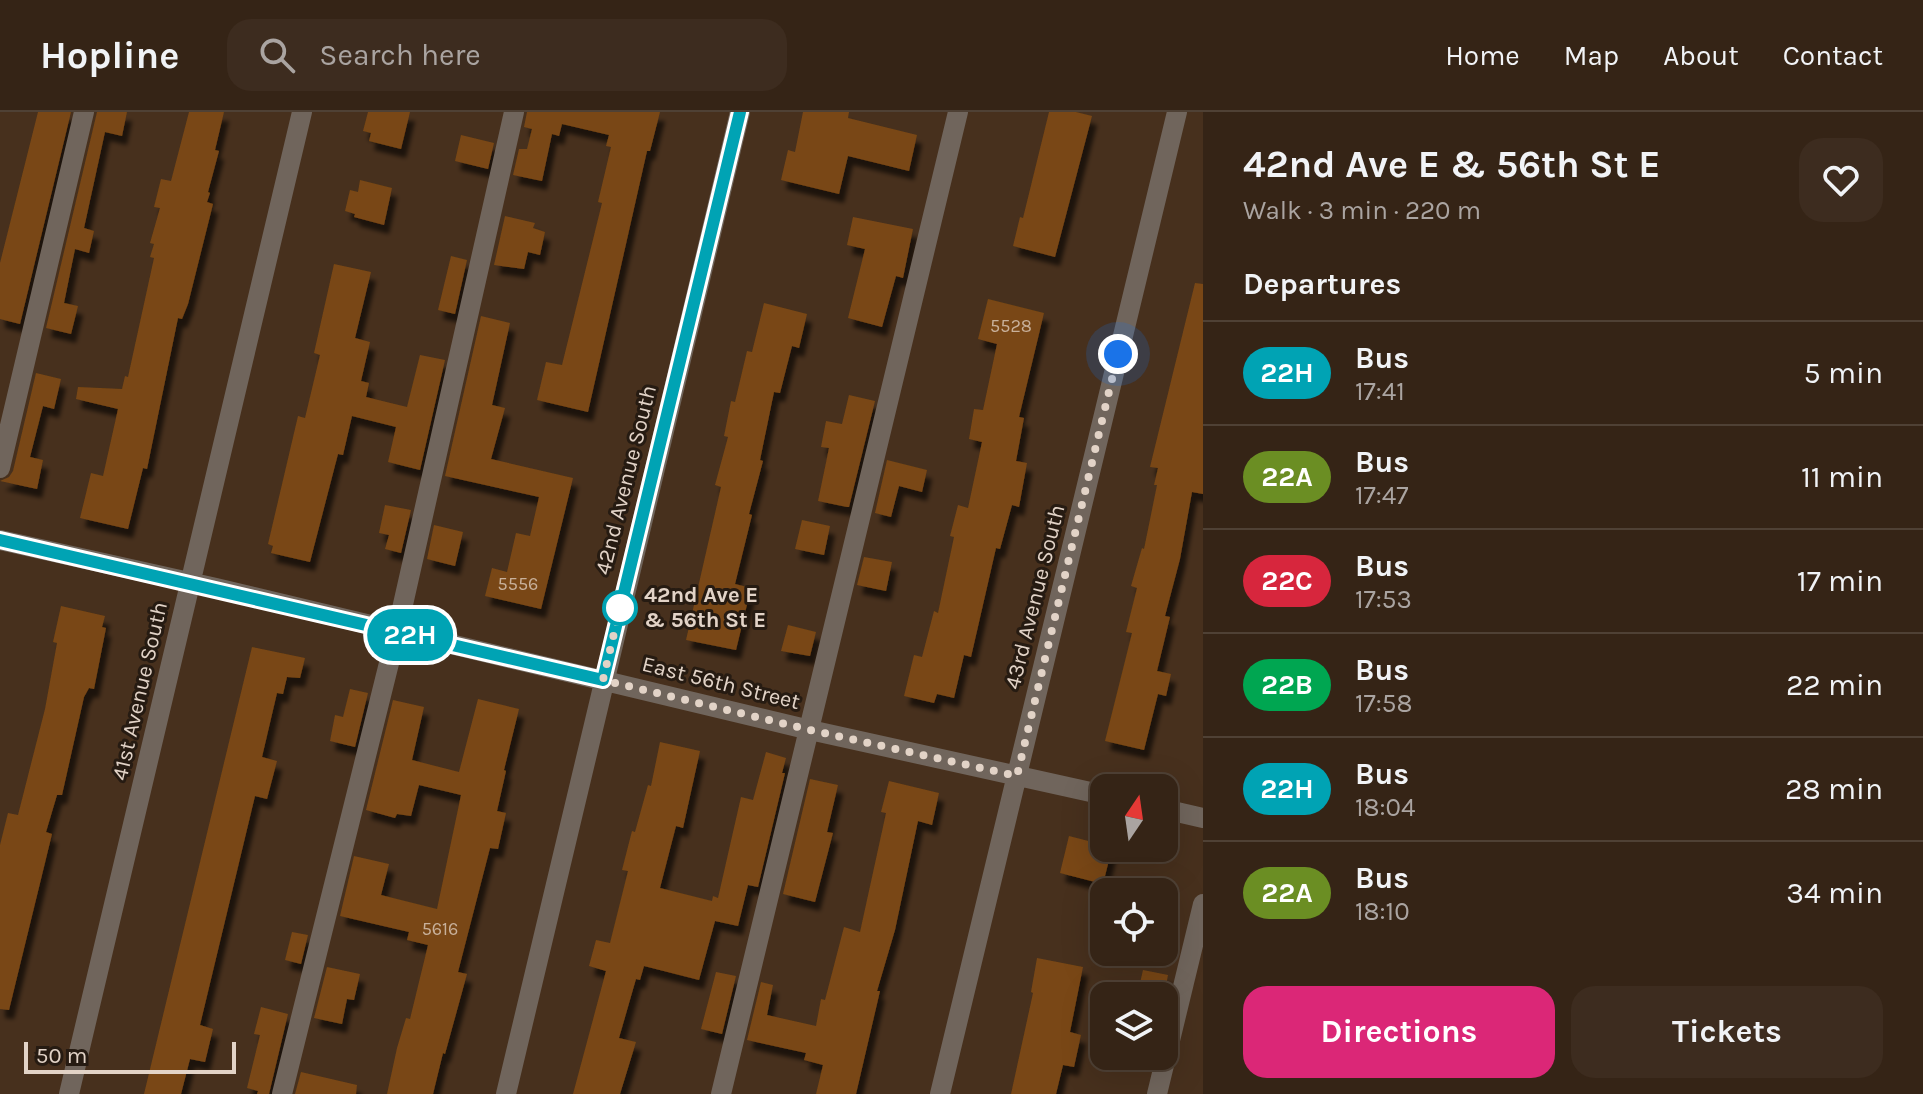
<!DOCTYPE html>
<html lang="en">
<head>
<meta charset="utf-8">
<style>
  body { margin:0; font-family:Karla,sans-serif; background:#3d2c1f; color:#f1f3f6; height:100vh; display:flex; flex-direction:column; font-size:30px; white-space:nowrap }
  * { box-sizing:border-box; margin:0 }
  p { font-size:26px; color:#aaa4a1 }
  .icon { flex:none; width:44px; height:44px; fill:none; stroke:currentColor; stroke-width:2; stroke-linecap:round; stroke-linejoin:round }
  .map { position:relative; flex:1; overflow:hidden }
  .drawer { display:flex; flex-direction:column; background:#352416; width:720px }
  .drawer>* { flex:none }
  .badge { padding:0 16px; border-radius:26px; font-size:28px; line-height:52px }
  .needle { width:52px; rotate:13deg }
  .fabs { position:absolute; left:1090px; top:662px; display:grid; gap:16px }
  .fabs a { display:grid; place-items:center; width:88px; height:88px; border-radius:16px; background:#352416; box-shadow:0 8px 32px #0002,0 0 0 2px #4f4135; font-size:40px }
  .scale { position:absolute; left:24px; bottom:20px; width:212px; box-sizing:border-box; padding-left:8px; border:4px solid #e2d3c7; border-top:0; font-size:22px; line-height:28px; white-space:nowrap; color:#e2d3c7; -webkit-text-stroke:6px #261b12; paint-order:stroke }
  .you { position:absolute; width:40px; height:40px; margin:-20px; border:6px solid #fff; border-radius:50%; background:#1a73e8; box-shadow:0 0 0 12px #1a73e833 }
  .map>.badge { position:absolute; translate:-50% -50%; box-shadow:0 0 0 4px #fff }
  h2 { padding:0 40px; font-size:30px; line-height:72px }
  .round { display:grid; place-items:center; flex:none; width:84px; height:84px; border-radius:24px; background:#3d2c1f }
  .headline { display:flex; align-items:center; justify-content:space-between; height:136px; padding:0 40px }
  h1 { font-size:38px; font-weight:700; line-height:60px }
  .button { display:flex; gap:16px; margin-top:auto; padding:16px 40px }
  .button a { flex:1; height:92px; border-radius:24px; background:#db2777; color:#fff; font-size:32px; font-weight:700; line-height:92px; text-align:center }
  .button a+a { background:#3d2c1f; color:#f1f3f6 }
  ul { padding:0; list-style:none }
  li { display:flex; align-items:center; gap:24px; height:104px; padding:0 40px; border-top:2px solid #4f4135 }
  li div { flex:1 }
  li b { display:block; font-size:30px }
  li em { font-style:normal }
  li .badge { min-width:88px; font-weight:700; text-align:center }
  header { display:flex; align-items:center; gap:48px; box-sizing:border-box; height:112px; padding:0 40px; background:#352416; border-bottom:2px solid #4f4135 }
  header strong { font-size:38px }
  nav { display:flex; gap:44px; margin-inline-start:auto; font-size:28px }
  .search { width:560px; height:72px; background:#3d2c1f; display:flex; align-items:center; gap:20px; box-sizing:border-box; padding:0 28px; border-radius:24px; color:#aaa4a1; font-size:30px }
  main { display:flex; flex:1; min-height:0 }
  .map>svg:first-child { display:block }
</style>
</head>
<body>
<header>
<strong>Hopline</strong>
<div class="search"><svg class="icon" aria-label="search" viewBox="0 0 24 24"><circle cx="10" cy="10" r="6"/><path d="M15 15l6 6"/></svg>Search here</div>
<nav><a>Home</a><a>Map</a><a>About</a><a>Contact</a></nav>
</header>
<main>
<div class="map">
<svg width="1203" height="982" viewBox="0 0 1203 982">
  <defs>
    <filter id="shadow"><feDropShadow dx="5" dy="9" stdDeviation="2" flood-color="#0009"/></filter>
  </defs>
  <rect width="100%" height="100%" fill="#47301d"/>
  <path fill="#794714" filter="url(#shadow)" d="M38,0H71L20,212L0,207V151Z
    M97,0H127L122,24L105,20L84,116L94,119L89,141L75,137L64,191L78,194L71,222L46,216Z
    M189,0H224L215,38L219,39L208,80L210,81L207,90L213,92L188,192L182,207L178,206L147,357L143,356L128,417L80,406L91,361L103,364L118,297L76,287L78,275L122,277L125,264L128,265L154,146L150,145L154,132L150,131L160,96L154,95L161,67L171,69Z
    M368,0H410L401,37L369,29L371,21L363,19Z
    M527,0H660L650,39H647L588,300L537,288L546,250L562,253L602,91L598,90L611,35L606,34L609,23L562,12L559,24L552,22L542,69L513,63L519,37H527L532,17L524,15Z
    M803,0H849L848,6L917,23L909,59L848,44L839,82L781,68L788,38L795,40Z
    M1049,0H1076L1092,4L1055,145L1013,134L1020,105L1023,106Z
    M461,23L494,31L488,57L455,49Z
    M360,68L392,76L384,113L354,105L355,102L345,99L350,78L358,80Z
    M505,104L535,111L533,116L545,120L540,143L528,140L524,157L494,153Z
    M853,105L913,117L903,166L896,164L882,215L848,206L865,137L847,133Z
    M451,144L467,148L455,202L438,198Z
    M334,152L371,160L355,226L370,230L361,269L369,271L366,285L407,295L420,243L445,248L420,358L388,350L396,315L352,304L343,343L338,342L310,450L271,441L273,434L268,432L298,304L305,306L320,243L314,241Z
    M1195,171L1203,172V382L1192,380L1180,447L1165,504L1170,505L1157,559L1171,562L1166,584L1158,582L1144,638L1105,629L1132,521L1126,520L1137,476L1131,474L1142,436L1144,437L1157,373H1154L1158,356L1150,355Z
    M988,187L1044,201L1019,305L1024,306L1016,349L1027,351L1019,395L1012,393L1000,437L996,436L971,545L964,543L954,586L937,582L934,591L904,584L914,543L922,545L934,499L938,501L954,425L950,424L958,393L968,396L982,330L969,327L974,297L983,298L997,232L978,227Z
    M764,191L807,202L799,236L792,234L780,281L774,280L760,348L763,349L749,402L752,403L735,472L751,476L736,538L686,528L721,375L715,373L728,325L724,324L731,289L735,290L747,239L752,240Z
    M481,204L510,211L492,293L505,296L491,347L573,366L541,497L485,484L492,456L507,460L516,421L530,424L539,385L445,364Z
    M36,261L61,267L54,297L43,294L30,345L43,348L37,377L0,369L9,365L13,359Z
    M849,283L875,289L849,395H847L818,389L829,336L821,335L826,309L842,312Z
    M887,348L927,358L922,380L899,374L891,405L875,401Z
    M385,393L411,398L401,441L385,437L389,423L379,421Z
    M802,408L830,414L824,443L795,437Z
    M434,413L463,420L455,454L427,447Z
    M864,445L892,450L886,479L857,473Z
    M61,494L105,504L102,515L106,516L94,577L89,576L84,585L62,683H57L46,720L52,722L9,898L0,897V733L8,701L18,703L45,597L57,531L53,530Z
    M788,513L816,520L810,544L781,539Z
    M252,535L305,546L300,566L287,565L283,582L277,581L262,645L277,649L267,687L255,684L200,913L213,917L205,950L190,947L181,982H144Z
    M350,577L368,581L355,635L330,629L335,603L343,605Z
    M478,587L519,597L504,658L506,659L497,699L506,701L498,737L490,736L458,860L467,862L445,942L443,941L433,982H387L397,936L406,906L410,907L428,833L407,828L409,820L340,804L354,744L389,752L381,783L437,797L461,683L419,673L411,704L397,702L395,706L366,698L393,588L424,595L412,648L459,660Z
    M660,630L700,639L683,716L676,714L660,776L712,789L713,784L718,786L741,685L753,688L766,640L786,646L782,661H785L758,775L748,773L738,814L715,809L699,868L644,854L640,868L636,867L619,926L636,930L620,982H573L606,859L589,854L596,828L610,831L628,759L622,758L632,719L635,720L648,673L651,674Z
    M810,667L838,673L827,720L833,721L815,790L783,782Z
    M889,669L939,681L932,713L918,709L895,818L877,879H880L856,982H816L823,953L804,948L806,941L747,928L761,870L773,873L767,903L816,914L821,887L825,888L844,815L860,820L886,701L881,700Z
    M1069,724L1104,733V736H1112L1103,772L1060,761Z
    M292,820L308,823L301,852L285,848Z
    M1037,846L1083,855L1070,920L1081,923L1074,955L1063,953L1056,982H1011L1033,881L1031,880Z
    M327,855L360,862L354,888L347,887L342,912L314,906Z
    M1143,858L1168,863L1164,884H1137Z
    M716,860L736,864L722,922L701,917Z
    M261,895L288,902L269,982H257L258,979L247,976L260,923L254,922Z
    M301,960L357,973L356,982H295Z"/>
  <g fill="none" stroke-linecap="round" stroke-linejoin="round">
    <path stroke="#70655c" stroke-width="20" d="M0,356L84,0
      M0,428L216,476L810,618L1104,683
      M1164,697L1203,706
      M69,982L302,0
      M282,982L397,519L514,0
      M506,982L740,0
      M721,982L958,0
      M940,982L1177,0
      M1157,982L1203,792"/>
  </g>
  <g fill="none" stroke-linecap="round" stroke-linejoin="round">
    <defs>
      <path id="line" d="M0,428L603,568L740,0"/>
    </defs>
    <use href="#line" stroke="#fff" stroke-width="18"/>
    <use href="#line" stroke="#00a3b4" stroke-width="12"/>
    <path stroke="#e2d3c7" stroke-width="8" stroke-dasharray="0 14.4" d="M620,496L603,568L810,618L1017,664L1118,242"/>
  </g>
  <circle fill="#fff" stroke="#00a3b4" stroke-width="4" cx="620" cy="496" r="16"/>
  <g text-anchor="middle" dominant-baseline="central" stroke-width="6" stroke-linejoin="round" paint-order="stroke">
    <g font-size="18" fill="#c8b09a">
      <text x="1011" y="214">5528</text>
      <text x="518" y="472">5556</text>
      <text x="440" y="817">5616</text>
    </g>
    <g font-size="22" fill="#e2d3c7" stroke="#261b12">
      <text transform="translate(626 368) rotate(-76)">42nd Avenue South</text>
      <text transform="translate(1035 485) rotate(-76)">43rd Avenue South</text>
      <text transform="translate(721 571) rotate(14)">East 56th Street</text>
      <text transform="translate(140 579) rotate(-77)">41st Avenue South</text>
    </g>
    <g font-size="22" font-weight="bold" fill="#e2d3c7" stroke="#261b12" text-anchor="start">
      <text x="644" y="483">42nd Ave E<tspan x="644" dy="25">&amp; 56th St E</tspan></text>
    </g>
  </g>
</svg>
<div class="fabs">
<a><svg class="needle" viewBox="-14 -14 28 28"><path d="M0-13l5 13h-10z" fill="#e53935"/><path d="M0 13l5-13h-10z" fill="#aaa4a1"/></svg></a>
<a><svg class="icon" aria-label="locate" viewBox="0 0 24 24"><circle cx="12" cy="12" r="6"/><path d="M12 2v4M12 18v4M2 12h4M18 12h4"/></svg></a>
<a><svg class="icon" aria-label="layers" viewBox="0 0 24 24"><path d="M12 4l9 5-9 5-9-5zM3 14l9 5 9-5"/></svg></a>
</div>
<div class="scale">50 m</div>
<div class="you" style="left:1118px;top:242px"></div>
<b class="badge" style="left:410px;top:523px;background:#00a3b4;color:#fff">22H</b>
</div>
<section class="drawer">
<div class="headline"><div><h1>42nd Ave E &amp; 56th St E</h1><p>Walk · 3 min · 220 m</p></div><a class="round"><svg class="icon" aria-label="heart" viewBox="0 0 24 24"><path d="M12 20l-8-8c-3-5 5-10 8-4 3-6 11-1 8 4z"/></svg></a></div>
<h2>Departures</h2>
<ul>
<li><span class="badge" style="background:#00a3b4;color:#fff">22H</span><div><b>Bus</b><p>17:41</p></div><em>5 min</em></li>
<li><span class="badge" style="background:#6b8e23;color:#fff">22A</span><div><b>Bus</b><p>17:47</p></div><em>11 min</em></li>
<li><span class="badge" style="background:#d7263d;color:#fff">22C</span><div><b>Bus</b><p>17:53</p></div><em>17 min</em></li>
<li><span class="badge" style="background:#00a651;color:#fff">22B</span><div><b>Bus</b><p>17:58</p></div><em>22 min</em></li>
<li><span class="badge" style="background:#00a3b4;color:#fff">22H</span><div><b>Bus</b><p>18:04</p></div><em>28 min</em></li>
<li><span class="badge" style="background:#6b8e23;color:#fff">22A</span><div><b>Bus</b><p>18:10</p></div><em>34 min</em></li>
</ul>
<div class="button"><a>Directions</a><a>Tickets</a></div>
</section>
</main>
</body>
</html>
